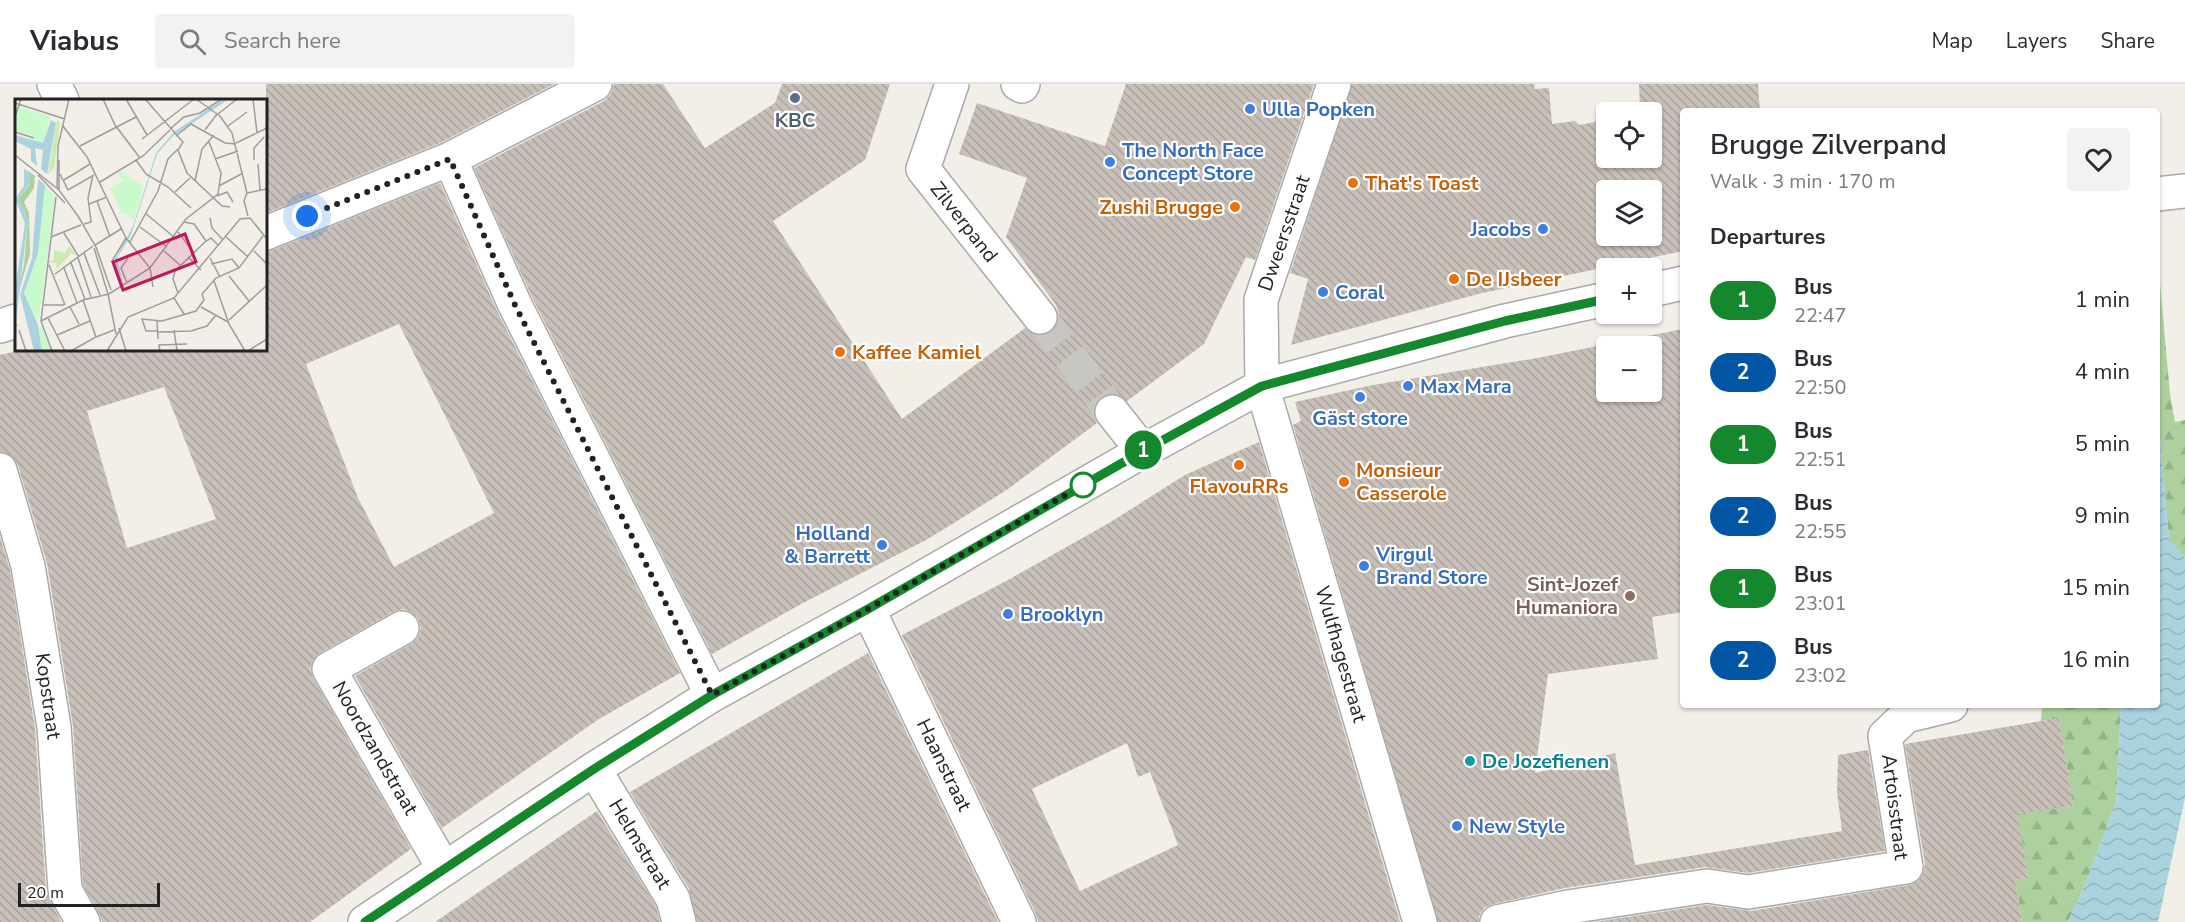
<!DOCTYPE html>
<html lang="en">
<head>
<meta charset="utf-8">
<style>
  body { margin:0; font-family:"Nunito Sans",sans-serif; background:#f2f2f3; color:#2b2b33; height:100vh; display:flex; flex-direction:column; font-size:22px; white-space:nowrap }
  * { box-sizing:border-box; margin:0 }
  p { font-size:20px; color:#7c7c81 }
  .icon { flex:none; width:33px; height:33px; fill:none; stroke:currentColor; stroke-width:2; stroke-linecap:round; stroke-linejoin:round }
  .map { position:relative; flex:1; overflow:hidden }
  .side { position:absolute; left:1680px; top:24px; width:480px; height:600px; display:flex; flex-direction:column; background:#fff; border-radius:6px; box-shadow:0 2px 4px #0004 }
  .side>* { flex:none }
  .badge { padding:0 12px; border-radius:20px; font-size:21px; line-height:39px }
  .controls { position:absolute; left:1596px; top:18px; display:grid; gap:12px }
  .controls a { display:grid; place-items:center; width:66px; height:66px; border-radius:6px; background:#fff; box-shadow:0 2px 4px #0004; font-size:30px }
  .scale { position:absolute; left:18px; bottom:15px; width:142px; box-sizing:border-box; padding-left:6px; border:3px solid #222; border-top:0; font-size:16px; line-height:21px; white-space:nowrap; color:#222; -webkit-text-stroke:4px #fff; paint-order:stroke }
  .you { position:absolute; width:30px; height:30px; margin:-15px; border:4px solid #fff; border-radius:50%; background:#1a73e8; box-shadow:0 0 0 9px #1a73e833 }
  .map>.badge { position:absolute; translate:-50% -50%; box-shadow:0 0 0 3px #fff }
  h2 { padding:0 30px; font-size:22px; line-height:54px }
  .round { display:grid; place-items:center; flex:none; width:63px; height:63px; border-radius:6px; background:#f2f2f3 }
  .overview { display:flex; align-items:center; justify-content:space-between; height:102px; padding:0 30px }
  h1 { font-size:28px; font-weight:600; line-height:45px }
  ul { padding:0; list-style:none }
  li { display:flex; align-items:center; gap:18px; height:72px; padding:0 30px }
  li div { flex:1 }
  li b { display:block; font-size:22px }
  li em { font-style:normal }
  li .badge { min-width:66px; font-weight:700; text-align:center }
  header { display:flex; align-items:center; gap:36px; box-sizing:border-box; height:84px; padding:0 30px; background:#fff; border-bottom:2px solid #e1e1e2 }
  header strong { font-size:28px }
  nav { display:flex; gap:33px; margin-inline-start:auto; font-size:21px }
  .search { width:420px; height:54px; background:#f2f2f3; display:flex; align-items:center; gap:15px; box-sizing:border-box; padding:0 21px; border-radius:6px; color:#7c7c81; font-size:22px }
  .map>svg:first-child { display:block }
</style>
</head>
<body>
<header>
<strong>Viabus</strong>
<div class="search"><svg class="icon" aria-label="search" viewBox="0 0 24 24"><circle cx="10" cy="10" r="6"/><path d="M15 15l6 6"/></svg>Search here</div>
<nav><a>Map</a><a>Layers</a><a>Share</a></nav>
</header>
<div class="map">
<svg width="2185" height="838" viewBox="0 0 2185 838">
  <defs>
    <pattern id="forest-firs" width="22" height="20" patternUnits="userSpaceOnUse" patternTransform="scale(1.5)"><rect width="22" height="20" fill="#add19e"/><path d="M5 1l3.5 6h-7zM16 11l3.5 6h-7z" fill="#95b388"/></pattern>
    <pattern id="water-waves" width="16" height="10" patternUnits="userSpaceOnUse" patternTransform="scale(1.5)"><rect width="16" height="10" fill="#aad3df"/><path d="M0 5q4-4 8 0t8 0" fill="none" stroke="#92b5bf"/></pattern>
    <pattern id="building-back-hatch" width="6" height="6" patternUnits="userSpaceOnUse" patternTransform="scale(1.5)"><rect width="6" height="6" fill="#c7bfb8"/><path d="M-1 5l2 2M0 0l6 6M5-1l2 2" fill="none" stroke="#aba49e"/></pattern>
  </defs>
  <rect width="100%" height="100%" fill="#f2efe9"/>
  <path fill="url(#forest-firs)" d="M2157,166L2170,310L2175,338L2185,336V474L2169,455L2157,321Z
    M2042,621H2121L2116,718L2087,796L2068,838H2022L2015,796L2028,794L2017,730L2073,722L2059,635L2041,637Z"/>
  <path fill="url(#water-waves)" d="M2157,321L2169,455L2185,474V714L2158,838H2068L2087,796L2116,718L2121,621H2157Z"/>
  <path fill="url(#building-back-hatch)" fill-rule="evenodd" d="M266,0H554L442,58L266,129Z
    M614,0H663L705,64L775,19L782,0H890L865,76L773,137L902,335L1025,244L1033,250L1042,252L1052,247L1058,239L1059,231L1056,221L1006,153L1027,94L959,70L977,19L1105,62L1126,0H1314L1255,176L1246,173L1204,260L1127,317L1118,310H1109L1101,313L1094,322L1093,330L1097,339L1008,405L954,439L926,456L803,519L712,570L532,213L474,84L604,17L611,10Z
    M1352,0H1535L1534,5L1549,4L1552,40L1575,37L1579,41L1606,36V74H1652V28H1640L1639,0H1758L1760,27H1683V167L1478,210L1291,261L1308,195L1290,189ZM1606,106H1652V152H1606Z
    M440,99L498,229L680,589L599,635L442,744L355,592L411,560L418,554L421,544L418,534L411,528L403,525L393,528L320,569L313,576L310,585L313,594L411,765L310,838H102L99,829L83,801L73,642L47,479L18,381L12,372L0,368V271L21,266H266V167L273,166ZM399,240L494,429L394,483L358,414L306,280ZM164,303L216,435L127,464L87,327Z
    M1683,245V528L1652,533L1658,575L1548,590L1535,689L1615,669L1635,781L1842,747L1837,708L1838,671L1868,666L1885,767L1748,789L1705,783L1565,804L1493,820L1484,824L1479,832V838H1438L1293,341L1301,337L1295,318L1373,301L1537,274ZM1606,262H1652V308H1606Z
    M1259,358L1400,838H1038L1036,830L902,551L1008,496L1109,439L1185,391ZM1127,659L1138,693L1150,688L1178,761L1080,807L1032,705Z
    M0,453L10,486L35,645L46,807L61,838H0Z
    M868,569L998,838H697L689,805L630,708Z
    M2059,634L2073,722L2018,730L2028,794L2015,796L2022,838H1594L1707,821L1751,827L1910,801L1918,797L1923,790L1925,780L1905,660Z
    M597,727L656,822L660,838H435Z"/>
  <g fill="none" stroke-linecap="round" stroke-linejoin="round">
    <path stroke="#c8c6c1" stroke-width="33" stroke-dasharray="33 16" stroke-linecap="butt" d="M1040,233L1112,328"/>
    <defs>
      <path id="minor" d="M54,0L62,16
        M952,0L923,85L1040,233
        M1018,0L1022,2L1023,0
        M1334,0L1261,216L1262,302L1420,838
        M450,75L515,221L712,611
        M2157,110L2185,107
        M266,149L450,75L595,0
        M1652,206L1683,199
        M0,242L16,237
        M1112,328L1143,367
        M0,386L28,482L54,643L65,806L83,838
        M868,525L1019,838
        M402,544L329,585L444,785
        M594,685L673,815L679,838
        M365,838L594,685L712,611L868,525L1143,367L1262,302L1505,237L1606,215
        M1497,838L1568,823L1707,802L1748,808L1906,783L1885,652L1906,632L1951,621"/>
    </defs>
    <use href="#minor" stroke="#a9a9a9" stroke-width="36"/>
    <use href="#minor" stroke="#fff" stroke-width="33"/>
  </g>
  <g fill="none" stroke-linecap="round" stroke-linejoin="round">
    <defs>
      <path id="line" d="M365,838L594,685L712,611L868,525L1143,367L1262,302L1505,237L1606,215"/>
    </defs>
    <use href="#line" stroke="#fff" stroke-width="14"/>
    <use href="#line" stroke="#15882e" stroke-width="9"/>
    <path stroke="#222" stroke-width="6" stroke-dasharray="0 10.8" d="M307,132L450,75L515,221L712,611L868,525L1083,401"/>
  </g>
  <circle fill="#5c6f8a" stroke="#fff" stroke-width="2" cx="795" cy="14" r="6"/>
  <g fill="#3f7fe0" stroke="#fff" stroke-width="2">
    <circle cx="1250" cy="25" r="6"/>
    <circle cx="1110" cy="78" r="6"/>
    <circle cx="1543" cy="145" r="6"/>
    <circle cx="1323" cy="208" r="6"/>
    <circle cx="1408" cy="302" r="6"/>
    <circle cx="1360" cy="313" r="6"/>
    <circle cx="882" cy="461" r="6"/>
    <circle cx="1364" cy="482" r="6"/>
    <circle cx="1008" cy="530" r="6"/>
    <circle cx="1457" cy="742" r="6"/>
  </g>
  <g fill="#e8710a" stroke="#fff" stroke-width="2">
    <circle cx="1353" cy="99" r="6"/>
    <circle cx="1235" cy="123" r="6"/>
    <circle cx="1454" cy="195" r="6"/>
    <circle cx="840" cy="268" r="6"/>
    <circle cx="1239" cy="381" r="6"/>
    <circle cx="1344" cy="398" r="6"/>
  </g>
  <circle fill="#fff" stroke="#15882e" stroke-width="3" cx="1083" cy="401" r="12"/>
  <circle fill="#8d6e63" stroke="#fff" stroke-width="2" cx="1630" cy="512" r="6"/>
  <circle fill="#0f9aa8" stroke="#fff" stroke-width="2" cx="1470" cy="677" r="6"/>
  <g text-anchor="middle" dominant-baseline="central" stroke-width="4.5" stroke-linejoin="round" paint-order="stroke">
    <g font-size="20" font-weight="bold" fill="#366cbe" stroke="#fff" text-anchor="start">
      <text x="1262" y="25">Ulla Popken</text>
      <text x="1122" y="66">The North Face<tspan x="1122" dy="23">Concept Store</tspan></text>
      <text x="1531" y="145" text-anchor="end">Jacobs</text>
      <text x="1335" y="208">Coral</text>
      <text x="1420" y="302">Max Mara</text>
      <text x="1360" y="334" text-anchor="middle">Gäst store</text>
      <text x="870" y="449" text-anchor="end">Holland<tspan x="870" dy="23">&amp; Barrett</tspan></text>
      <text x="1376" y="470">Virgul<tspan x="1376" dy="23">Brand Store</tspan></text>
      <text x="1020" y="530">Brooklyn</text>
      <text x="1469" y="742">New Style</text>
    </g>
    <g font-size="20" font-weight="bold" fill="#4e5e75" stroke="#fff">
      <text x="795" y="36">KBC</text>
    </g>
    <g font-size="20" font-weight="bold" fill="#c56008" stroke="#fff" text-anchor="start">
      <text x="1365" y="99">That's Toast</text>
      <text x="1223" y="123" text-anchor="end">Zushi Brugge</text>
      <text x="1466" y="195">De IJsbeer</text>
      <text x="852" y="268">Kaffee Kamiel</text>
      <text x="1356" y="386">Monsieur<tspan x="1356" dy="23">Casserole</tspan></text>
      <text x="1239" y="402" text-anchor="middle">FlavouRRs</text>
    </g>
    <g font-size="20" fill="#222" stroke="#fff">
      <text transform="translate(964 138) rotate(52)">Zilverpand</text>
      <text transform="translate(1284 149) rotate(-71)">Dweersstraat</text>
      <text transform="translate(1341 570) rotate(74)">Wulfhagestraat</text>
      <text transform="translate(48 612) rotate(82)">Kopstraat</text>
      <text transform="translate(375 664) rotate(60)">Noordzandstraat</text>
      <text transform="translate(944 681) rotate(64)">Haanstraat</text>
      <text transform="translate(1895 723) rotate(83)">Artoisstraat</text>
      <text transform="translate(640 760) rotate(59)">Helmstraat</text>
    </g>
    <g font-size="20" font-weight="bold" fill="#785e54" stroke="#fff" text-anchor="end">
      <text x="1618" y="500">Sint-Jozef<tspan x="1618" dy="23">Humaniora</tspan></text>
    </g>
    <g font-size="20" font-weight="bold" fill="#0d838f" stroke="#fff" text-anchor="start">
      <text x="1482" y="677">De Jozefienen</text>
    </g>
  </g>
  <g transform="translate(15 15)">
    <rect width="252" height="252" fill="#f2efe9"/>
    <path d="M42,20L45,24L39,69L33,75Z" fill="#cdebb0"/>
    <path d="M15,73L20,77L19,89L9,103L14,114L15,155L0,205L1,225L5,226L1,227L0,204L9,166L13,121L3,100L15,85Z" fill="#add19e"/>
    <path d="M4,8L35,17L28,44L18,42L20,37L0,32ZM106,72L128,87L119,121L109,114L101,115L106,112L95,89L108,82L103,74ZM30,86L40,99L24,219L20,221L9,192L23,154ZM27,228L36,252H27L24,246L21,230Z" fill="#c8facc"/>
    <path d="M54,147L61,156L56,155L40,171L42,164L34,163L39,160V151L50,154Z" fill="#cdebb0"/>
    <path d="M209,0H214L158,37L142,55L116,136L102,159L108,186L99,162L118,127L141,54L160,32ZM36,21L41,24L32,75L26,70L28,51L20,49L22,67L16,62V50L0,42V36L28,44ZM9,70L15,73V84L3,100L13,121L0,230V190L10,124L0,100L9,87ZM23,80L30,86L23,154L9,194L23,226L27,252H19L5,196L17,159Z" fill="#aad3df"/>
    <path fill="none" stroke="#9f9d99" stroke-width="1.5" d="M88,0L100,26L125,59M111,0L132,36M130,0L168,43L163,51L172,74L207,107L215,108M181,0L205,17L217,34L232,94M238,0L242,34M0,4L50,20M203,15L222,0M0,18L6,0M47,26L72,58L111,139L135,169L138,188M213,27L232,13M155,30L169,18L185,14L207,0M190,31L202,15M0,33L19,39M161,37L176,25L210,44L221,45M127,40L179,0M221,44L252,29M65,47L121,18M0,56L44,91L63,117L81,148L96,191M200,60L223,52M121,61L131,75L153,88L176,109M239,61V49L249,38M243,65L245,91M45,75L53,91L79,76M23,76L50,104M49,81L75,65M180,82L187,50L199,36M85,83L128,57L155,31M204,87L228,74M42,90L43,47L54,0M44,91V61M160,93L175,79M232,94L229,102L233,117M232,94L252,90M202,97L212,93L218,103M82,102L95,138M74,105L92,98M130,114L159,138M195,119L197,129L207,140M169,123L179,125L191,142M69,125L76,123L73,99L78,76M125,128L152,148M163,133L179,154M49,134L64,158M210,137L233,158M36,138L66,126M115,143L143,92L153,60L163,50M80,146L106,130M79,149L93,195M149,152L165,166M239,152L252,165M69,154L85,196M173,158L186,171M63,159L76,198M195,159L205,178M56,164L70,200M196,165L217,160L224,169M34,166L50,206M49,169L62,204M40,175L78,147M214,177L234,202M199,182L214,225L230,252M112,184L106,169L113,159M106,188L97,162L111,139M163,194L158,180L160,172L191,142L196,139L203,146M93,195L101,235M187,195L201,179L224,169L248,137M159,199L169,215M29,206H49M55,208L64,225M186,208L213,223M33,219L50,252M214,221L252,186M26,222L68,201L94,195L135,169L171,120L203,95L206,74L194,43M142,222L143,240M104,229L111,252M4,231L11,252M159,231L162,252M143,232H131L127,220L147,222L181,212L189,201L187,195M143,233L176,232L192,227L201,216M42,236L75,222M81,238L99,231M37,252L26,222L41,98M56,252L81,238L68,201M92,252L113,218L159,199L225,120L235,119L252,140M145,252L144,246L172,245M233,252L252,240"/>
    <path fill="#c2185b" fill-opacity="0.15" stroke="#c2185b" stroke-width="3" d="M170,135L181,163L108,191L98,163Z"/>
    <rect width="252" height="252" fill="none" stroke="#222" stroke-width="3"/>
  </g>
</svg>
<div class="controls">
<a><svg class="icon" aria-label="locate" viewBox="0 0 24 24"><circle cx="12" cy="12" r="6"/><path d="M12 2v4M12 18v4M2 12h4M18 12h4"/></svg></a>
<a><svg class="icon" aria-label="layers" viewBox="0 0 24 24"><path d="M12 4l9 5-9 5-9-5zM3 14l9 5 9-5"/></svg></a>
<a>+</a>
<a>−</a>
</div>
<div class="scale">20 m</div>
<div class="you" style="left:307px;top:132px"></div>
<b class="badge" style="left:1143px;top:366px;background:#15882e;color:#fff">1</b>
<section class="side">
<div class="overview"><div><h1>Brugge Zilverpand</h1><p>Walk · 3 min · 170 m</p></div><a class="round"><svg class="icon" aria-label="heart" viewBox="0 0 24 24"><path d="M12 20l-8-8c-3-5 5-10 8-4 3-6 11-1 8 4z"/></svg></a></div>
<h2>Departures</h2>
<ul>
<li><span class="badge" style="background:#15882e;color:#fff">1</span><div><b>Bus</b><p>22:47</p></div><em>1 min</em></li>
<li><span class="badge" style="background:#0056a4;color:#fff">2</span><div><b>Bus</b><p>22:50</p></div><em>4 min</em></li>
<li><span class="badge" style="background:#15882e;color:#fff">1</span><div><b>Bus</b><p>22:51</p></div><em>5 min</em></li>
<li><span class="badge" style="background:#0056a4;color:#fff">2</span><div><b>Bus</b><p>22:55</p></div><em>9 min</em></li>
<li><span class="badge" style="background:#15882e;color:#fff">1</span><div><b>Bus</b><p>23:01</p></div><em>15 min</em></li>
<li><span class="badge" style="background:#0056a4;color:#fff">2</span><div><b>Bus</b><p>23:02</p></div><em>16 min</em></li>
</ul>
</section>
</div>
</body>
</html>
